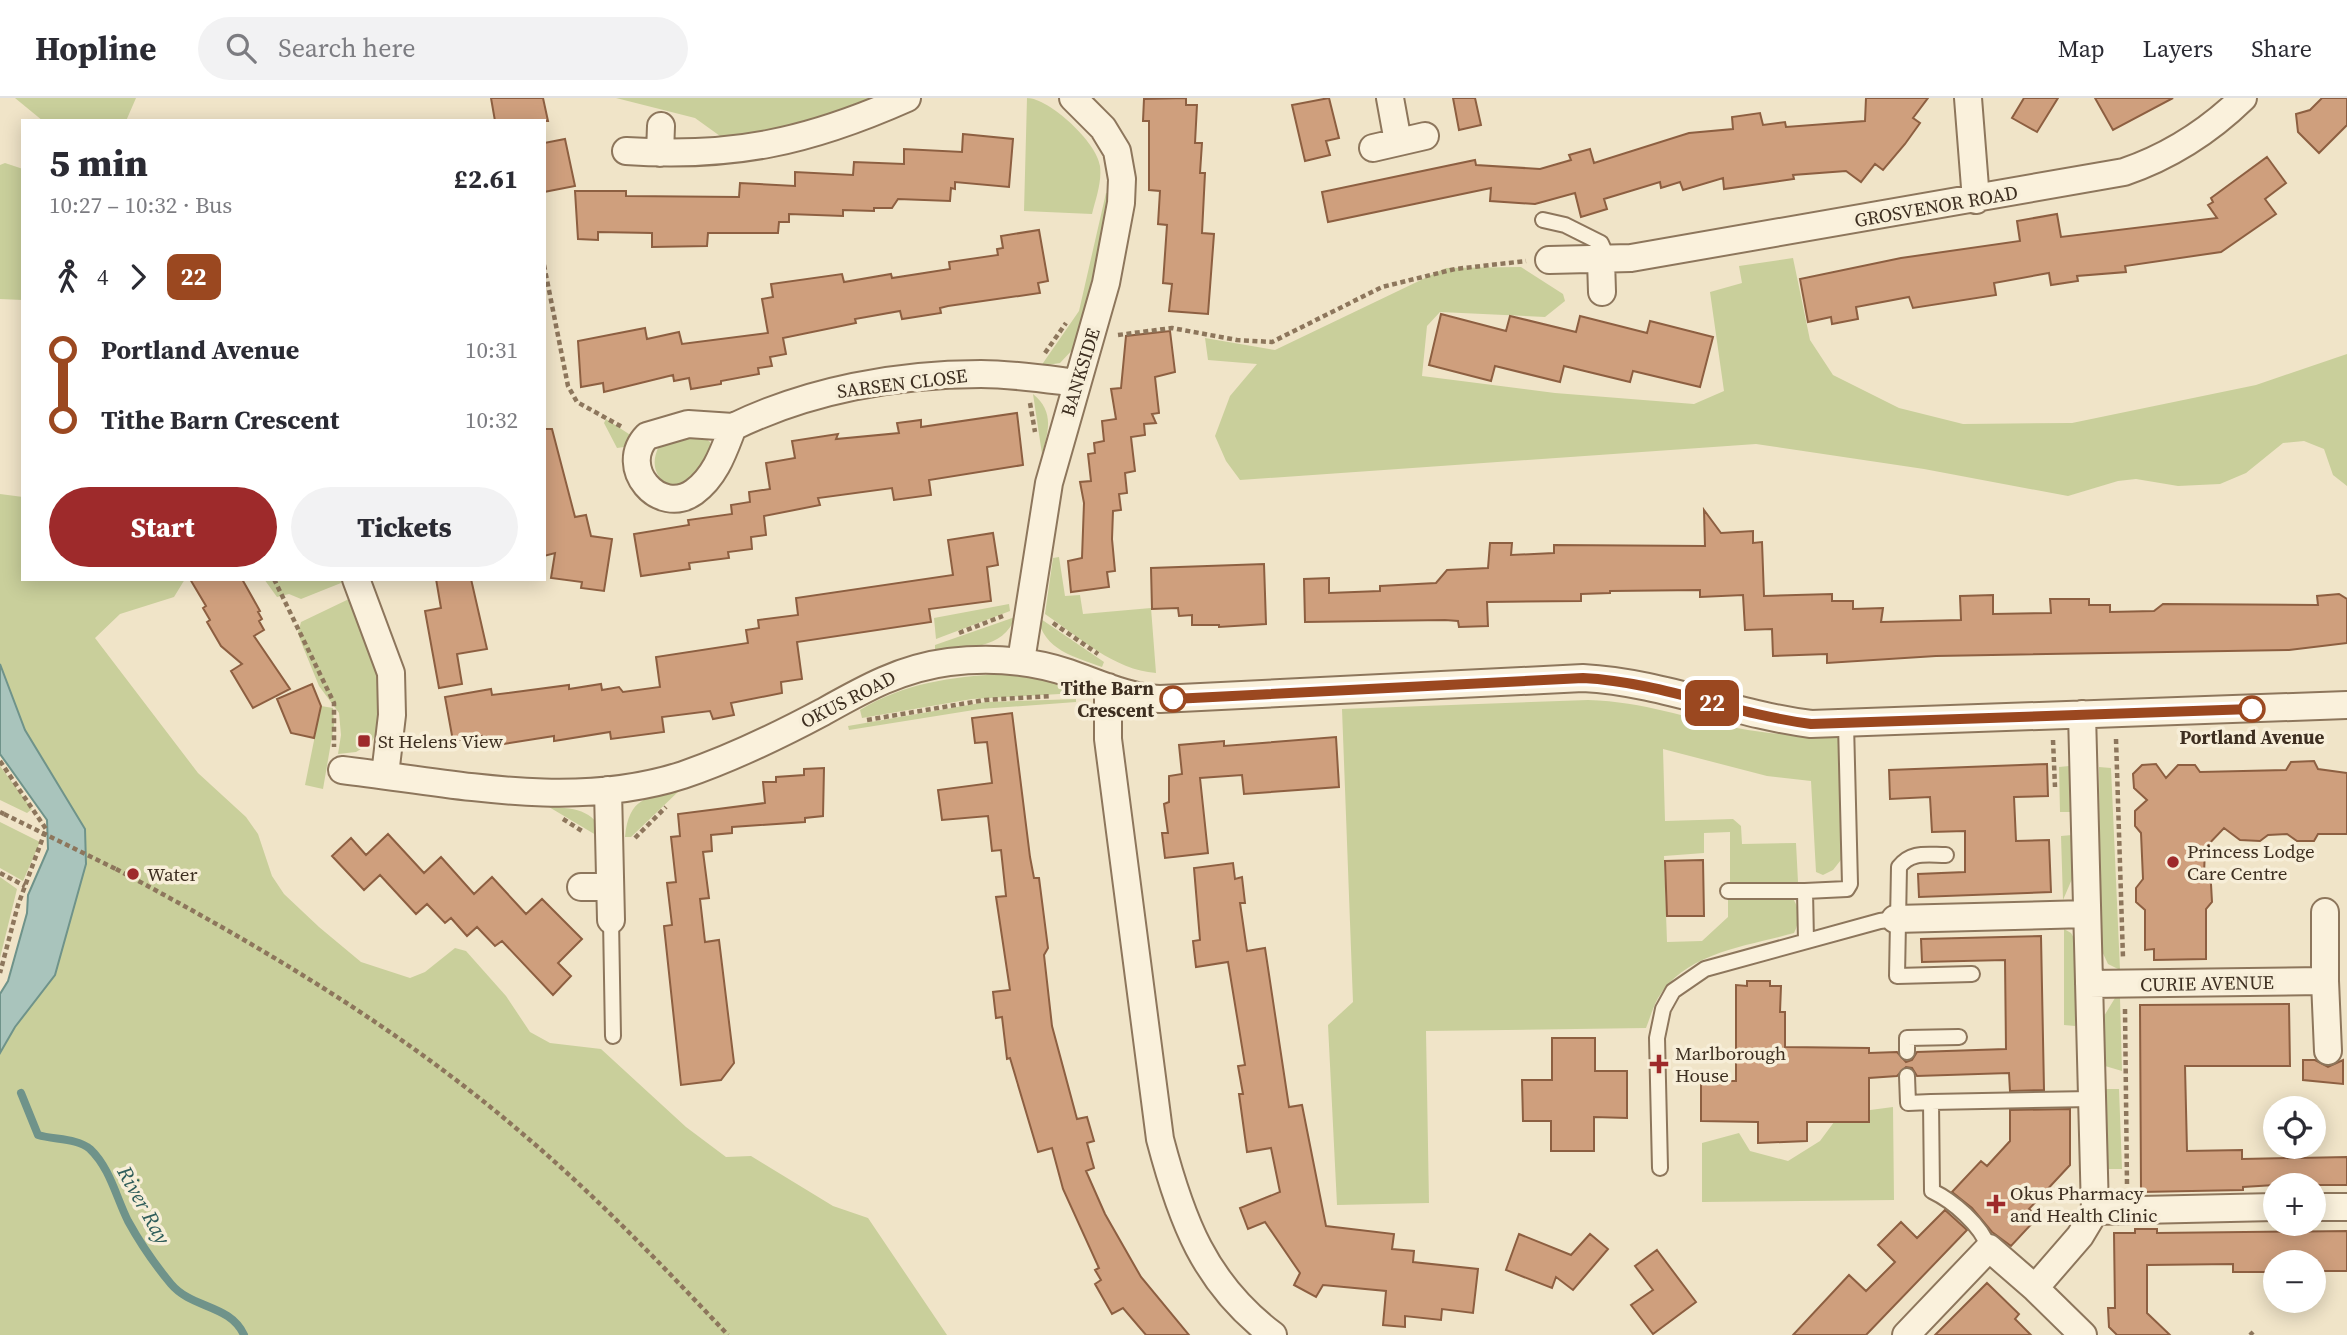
<!DOCTYPE html>
<html lang="en">
<head>
<meta charset="utf-8">
<style>
  body { margin:0; font-family:"Source Serif 4",serif; background:#f2f2f3; color:#2b2b33; height:100vh; display:flex; flex-direction:column; font-size:26px; white-space:nowrap }
  * { box-sizing:border-box; margin:0 }
  p { font-size:23px; color:#7c7c81 }
  .icon { flex:none; width:38px; height:38px; fill:none; stroke:currentColor; stroke-width:2; stroke-linecap:round; stroke-linejoin:round }
  .map { position:relative; flex:1; overflow:hidden }
  .drawer { position:absolute; left:21px; top:21px; width:525px; height:462px; display:flex; flex-direction:column; background:#fff; border-radius:0px; box-shadow:0 4px 18px #0003 }
  .drawer>* { flex:none }
  .badge { padding:0 14px; border-radius:10px; font-size:24px; line-height:46px }
  .tools { position:absolute; left:2263px; top:998px; display:grid; gap:14px }
  .tools a { display:grid; place-items:center; width:63px; height:63px; border-radius:50%; background:#fff; box-shadow:0 4px 18px #0003; font-size:35px }
  .map>.badge { position:absolute; translate:-50% -50%; box-shadow:0 0 0 4px #fff }
  .legs { display:flex; align-items:center; gap:10px; height:77px; padding:0 28px; font-size:23px }
  .legs p { margin-inline-start:auto }
  .overview { display:flex; align-items:center; justify-content:space-between; height:119px; padding:0 28px }
  h1 { font-size:38px; font-weight:800; line-height:52px }
  .action { display:flex; gap:14px; margin-top:auto; padding:14px 28px }
  .action a { flex:1; height:80px; border-radius:42px; background:#9e2a2b; color:#fff; font-size:28px; font-weight:800; line-height:80px; text-align:center }
  .action a+a { background:#f2f2f3; color:#2b2b33 }
  ul { padding:0 28px; list-style:none }
  li { display:flex; align-items:center; gap:24px; height:70px; font-size:26px }
  li i { display:grid; place-items:center; width:10px; height:100%; margin:0 9px; background:currentColor }
  li i::after { content:''; width:18px; height:18px; margin:-9px; border:5px solid; border-radius:50%; background:#fff }
  li p { margin-inline-start:auto }
  li:first-child i { background:linear-gradient(#0000 50%,currentColor 0) }
  li:last-child i { background:linear-gradient(currentColor 50%,#0000 0) }
  header { display:flex; align-items:center; gap:42px; box-sizing:border-box; height:98px; padding:0 35px; background:#fff; border-bottom:2px solid #e1e1e2 }
  header strong { font-size:33px }
  nav { display:flex; gap:38px; margin-inline-start:auto; font-size:24px }
  .search { width:490px; height:63px; background:#f2f2f3; display:flex; align-items:center; gap:18px; box-sizing:border-box; padding:0 24px; border-radius:38px; color:#7c7c81; font-size:26px }
  .map>svg:first-child { display:block }
</style>
</head>
<body>
<header>
<strong>Hopline</strong>
<div class="search"><svg class="icon" aria-label="search" viewBox="0 0 24 24"><circle cx="10" cy="10" r="6"/><path d="M15 15l6 6"/></svg>Search here</div>
<nav><a>Map</a><a>Layers</a><a>Share</a></nav>
</header>
<div class="map">
<svg width="2347" height="1237" viewBox="0 0 2347 1237">
  <rect width="100%" height="100%" fill="#f0e4c8"/>
  <path fill="#c9cf9b" d="M15,0H136L126,23H43Z
    M616,0H879L779,34L738,41L720,38L695,20Z
    M1027,0C1049,0 1097,44 1100,68C1102,84 1096,100 1092,116L1024,113Z
    M5,65L23,71V202L0,201V67Z
    M1106,95L1112,97L1076,248L1060,265L1041,268L1079,213Z
    M1793,160L1810,242L1833,277L1899,310L1963,326L2072,325L2256,287L2347,256V388L2333,377L2324,351L2304,343L2283,345L2246,375L2220,386L2178,388L2136,381L2118,383L2068,398L1924,371L1756,346L1240,382L1226,363L1215,338L1230,298L1257,266L1208,262L1205,240L1275,252L1446,170L1521,169L1563,196L1565,203L1545,219L1440,214L1427,228L1422,278L1555,295L1694,306L1724,293L1710,194L1742,185L1739,168Z
    M1033,296C1054,313 1049,332 1042,356Z
    M606,321L635,340L631,348L617,350L604,325Z
    M685,338L704,339L710,344L712,364L682,388L665,385C653,375 652,362 659,348Z
    M0,396L23,399V481H185L174,499L120,516L95,540L198,675L246,719L258,736L272,778L284,796L319,829L361,864L410,880L425,874L455,850L466,853L506,898L530,934L550,945L601,951L686,1029L726,1059L751,1058L833,1108L868,1120L947,1237H0V955L15,929L85,731L25,632L0,566Z
    M1059,459L1065,498L1080,497L1083,516L1151,510L1156,575C1114,572 1079,539 1045,516L1053,460Z
    M264,481H342L341,485L301,501L289,496L277,499Z
    M349,501L384,581L377,634L371,645L356,654L338,656L341,637L339,615L319,588L301,544L298,535L301,524Z
    M1009,506L1010,513L936,541L934,520Z
    M1015,519C1004,552 965,549 935,553V547Z
    M1038,519L1104,564L1102,569C1075,559 1043,552 1038,519Z
    M1002,576L1053,583L1077,591V595L972,601L862,620L860,612C904,585 951,579 1002,576Z
    M1076,601V604L980,611L849,632L848,628L986,604Z
    M1588,602C1646,604 1684,620 1737,630C1772,637 1806,638 1840,638L1844,758L1833,772L1823,777L1816,774L1811,683L1767,678L1663,651L1665,723L1733,721L1741,728L1742,746L1796,745L1798,784L1730,785V734L1704,735V755L1664,758L1667,844L1702,843L1728,819V799L1787,795C1800,804 1801,822 1794,835C1748,848 1685,854 1658,900C1653,909 1650,920 1646,930L1426,933L1429,1105L1337,1107L1328,927L1353,904L1342,611Z
    M321,608L333,610L334,627L323,691L305,687Z
    M0,668L32,711L27,715L0,702Z
    M2069,668L2070,714H2060L2059,669Z
    M2099,669L2111,670L2120,872L2108,866L2100,849Z
    M681,691L631,739H625C629,699 646,700 681,691Z
    M549,709C579,710 596,713 606,743Z
    M0,724L40,744L23,783L0,770Z
    M2072,737V781L2063,802L2061,738Z
    M0,779L17,791L0,860Z
    M2064,831L2071,835L2075,842V928L2064,927Z
    M2115,900H2120L2122,973L2105,968L2104,918Z
    M2102,991H2119L2122,1071H2105Z
    M1893,1009L1894,1102L1702,1104V1045L1739,1035L1750,1053L1788,1063L1820,1043L1840,1016Z"/>
  <path fill="#a9c4bc" stroke="#6f938a" stroke-width="2" d="M0,566L25,632L85,731L86,766L55,877L15,929L0,955V896L8,883L27,815L28,797L48,751L47,722L0,656Z"/>
  <g fill="none" stroke-linecap="round" stroke-linejoin="round">
    <path stroke="#6f938a" stroke-width="8" d="M21,995L38,1037C54,1042 77,1040 90,1051C110,1070 116,1099 128,1123C139,1143 156,1168 171,1186C192,1211 230,1206 244,1237"/>
  </g>
  <path fill="#cf9f7d" stroke="#8d5f41" stroke-width="2" d="M491,0H543L548,23H495Z
    M1186,0V7H1197L1195,45H1202L1200,75H1205L1202,135L1214,136L1208,216L1169,213L1172,186L1163,185L1167,127L1158,126L1160,93L1149,92V23H1143L1144,1Z
    M1329,0L1339,40L1326,43L1330,57L1305,63L1292,7Z
    M1453,0H1475L1481,27L1459,32Z
    M1866,0H1928L1913,20L1920,25L1905,46L1883,72L1875,66L1861,84L1846,73L1793,77L1794,81L1724,91L1723,80L1683,92L1680,84L1661,90L1660,84L1604,101L1607,111L1581,119L1575,95L1535,106L1490,103L1491,90L1328,124L1322,94L1475,62L1476,67L1540,71L1571,62L1569,57L1590,51L1594,65L1689,35L1733,31L1732,19L1760,15L1763,27L1785,24L1786,29L1865,23Z
    M2024,0H2058L2037,34L2012,20Z
    M2095,0H2173L2113,32Z
    M2322,0H2347V27L2319,55L2298,34L2296,16L2310,12Z
    M963,36L1013,41L1009,89L955,84V91L951,90L950,103L898,101L892,110H874V113L843,112V118L789,116V124H779L778,135H708L707,148L652,149V135L598,134V142L578,141L575,93H626V98L739,99L740,85L795,88V74L853,77L854,64L904,66V51L962,54Z
    M565,41L575,88L544,94V45Z
    M2267,59L2286,85L2265,101L2276,116L2221,154L2125,168L2126,174L2077,178L2078,183L2051,187L2049,175L1994,185L1996,197L1913,210L1909,199L1856,209L1858,221L1832,226L1831,219L1808,224L1800,181L1901,160L2020,143L2017,123L2057,116L2061,139L2217,120L2208,107L2213,104L2211,100Z
    M1039,132L1048,183L1038,185L1040,195L948,208L940,210L941,215L902,221L900,213L855,221L856,225L783,240L786,256L770,259L772,268L758,270L759,276L721,283V286L691,291L689,280L674,283L673,277L604,294L603,285L581,289L578,243L645,230L647,241L679,234L682,246L768,235L762,201L773,199L771,186L842,176L844,184L891,176L892,180L950,171L949,164L998,157L997,151L1003,150L1001,138Z
    M1441,216L1506,233L1510,218L1576,234L1580,218L1647,235L1650,223L1713,239L1700,289L1633,273L1630,284L1564,268L1560,284L1495,268L1491,283L1429,267Z
    M1170,233L1175,274L1155,279L1159,315L1152,316L1156,325L1144,326L1145,337L1131,339L1135,373L1125,375L1127,395L1119,396L1121,412L1113,413L1112,441L1115,473L1107,474L1109,489L1071,494L1068,463L1082,460L1084,405L1080,384L1091,383L1088,356L1095,355L1094,345L1104,343L1102,323L1116,321L1111,291L1121,290L1126,238Z
    M1017,315L1023,367L929,382L931,397L894,402L892,390L818,400L820,407L764,418L766,437L751,439L752,451L728,454L729,460L689,465L690,471L641,478L634,436L689,427L688,422L732,416L731,407L750,404L749,394L770,391L766,365L795,360L792,343L838,336L836,341L899,335L897,325L921,322V329Z
    M544,331H552L575,419L586,417L591,438L612,441L604,493L581,490L582,484L551,480L555,455L544,458Z
    M1704,412L1721,435L1753,433V445L1762,444L1764,498L1832,496V503H1853V511L1883,510L1881,524L1961,522L1960,498L1993,497V516L2051,515L2050,501H2089V507H2110V514L2154,513L2163,506L2318,507L2317,498L2339,496L2347,501V545L2289,552L1936,558L1827,565V556L1773,558L1772,531L1745,532L1743,497L1700,499V492L1610,493V495L1581,496V503L1487,504L1488,528L1459,529L1458,523L1445,522L1305,524L1304,481L1329,480V495L1380,493V488L1436,485L1447,472L1488,470L1490,445H1512L1511,457L1554,455V447L1705,448Z
    M993,435L998,467L987,469L991,503L929,511L931,524L797,544L802,581L781,584L782,595L731,605L734,617L713,621L710,613L662,619L664,634L611,641L610,634L554,643V638L484,649L482,638L453,643L445,599L491,591L492,597L569,587V591L601,586L602,592L619,589L623,594L660,589L656,559L748,545L746,532L759,530L758,522L798,517L796,500L953,477L948,442Z
    M1264,466L1266,526L1219,529V527H1192V517L1179,518L1178,510L1152,511L1151,470Z
    M190,481H242L260,513L258,514L262,521L259,523L264,532L254,538L290,591L253,610L231,573L242,566L221,548L207,524L210,522L203,510L206,508Z
    M436,481H471L487,551L457,556L462,586L439,590L425,513L441,510Z
    M312,586L321,608L314,640L291,635L277,601Z
    M1012,615L1030,759L1034,780H1039L1048,850L1044,857L1052,928L1077,1021L1087,1019L1094,1043L1087,1045L1094,1070L1086,1073L1105,1116L1141,1179L1189,1237H1146L1123,1210L1112,1216L1095,1186L1101,1182L1095,1172L1099,1170L1063,1091L1052,1050L1038,1054L1010,960L1007,961L1002,919L996,920L993,894L1010,892L996,799L1006,798L1001,752L992,753L988,718L942,722L938,692L992,685L987,644L975,645L972,620Z
    M1336,639L1339,689L1244,696L1242,677L1200,680L1208,755L1165,760L1162,735H1168L1164,706L1169,704V678L1182,676L1179,647L1224,643V648Z
    M2314,663L2318,671L2347,675V736H2318L2314,743H2297L2287,736L2268,737L2260,743L2240,742L2224,730L2205,750L2204,777L2211,786L2212,804L2206,811V861L2154,862V851L2145,852V812L2136,804V790L2143,781L2141,735L2135,728V713L2147,702L2134,690L2133,676L2142,667L2156,666L2166,680L2178,667H2195L2200,674L2286,672L2291,664Z
    M2047,666L2048,698L2014,699L2016,743L2049,742L2051,794L1919,799L1918,776L1965,774V733L1932,734L1930,699L1890,701L1889,672Z
    M824,670L823,718L805,720V724L732,729V735L711,737L712,753L703,754L709,800L700,801L705,844L719,842L734,965L721,982L681,987L664,828L672,827L667,785L676,784L671,739L680,738L678,716L765,705L763,684H776V679L804,677V671Z
    M388,736L424,775L441,759L474,796L492,779L526,816L542,801L582,841L558,865L571,878L553,897L502,843L495,848L477,829L467,838L451,820L445,825L427,806L416,816L380,777L364,792L332,758L351,740L366,757Z
    M1703,762L1704,818H1667L1665,763Z
    M1233,765L1235,781L1242,779L1245,805H1240L1247,853L1265,850L1289,1009L1302,1007L1326,1128L1394,1136L1392,1151L1414,1153L1413,1164L1478,1171L1473,1215L1442,1211L1441,1222L1405,1218V1229L1383,1227L1386,1193L1323,1187L1316,1199L1294,1187L1300,1175L1265,1124L1248,1131L1240,1110L1280,1094L1271,1050L1247,1054L1239,996H1243L1238,968L1245,967L1228,864L1196,869L1193,843L1200,842L1194,770Z
    M2041,838L2044,992L2010,993L2009,975L1917,978L1912,970L1906,969L1897,978L1869,980V1024H1807V1043L1758,1045V1024L1701,1023V983H1736V887L1747,888V883H1770V888H1781L1780,914H1785V949L1869,950V955L1897,954L1906,964L1912,962L1917,954L2006,951L2005,862L1922,864L1921,841Z
    M2289,906L2290,968H2185L2187,1053L2242,1052V1061L2347,1059V1087H2275L2243,1089V1092L2141,1094L2140,907Z
    M1552,940H1595V973H1627V1020L1594,1019V1053H1551V1023H1523L1522,982H1552Z
    M2303,962H2315L2328,969L2343,962V986L2303,982Z
    M2070,1011V1067L2029,1111L2038,1119L2011,1148L1992,1134L1972,1110L1952,1094L1981,1063L1987,1068L2010,1043V1012Z
    M1945,1112L1967,1132L1866,1237H1793L1849,1177L1866,1193L1895,1164L1878,1147L1901,1124L1917,1140Z
    M2135,1131H2157V1135L2347,1133V1173H2314V1164H2275V1174H2233V1166L2147,1167V1215L2170,1237H2117L2109,1229L2108,1210H2115L2114,1135H2135Z
    M1519,1136L1571,1157L1590,1136L1608,1151L1573,1192L1556,1179L1552,1190L1506,1172Z
    M1657,1152L1696,1204L1653,1236L1631,1207L1653,1192L1635,1168Z
    M1987,1185L2019,1216L2015,1221L2031,1237H1935Z"/>
  <g fill="none" stroke-linecap="round" stroke-linejoin="round">
    <defs>
      <path id="service" d="M1543,122L1565,127L1601,145L1608,161
        M1946,757C1927,757 1911,753 1899,769L1897,878L1972,876
        M1728,793H1805L1806,843
        M1805,793L1847,791L1850,786L1846,626
        M611,822L613,938
        M1907,954V940L1959,939
        M1907,978L1908,1005L1931,1004
        M1660,1070L1657,940L1663,911L1673,893L1705,871L1880,823L1895,821
        M1989,1150C1981,1127 1953,1103 1932,1093L1931,1004L2092,1001"/>
      <path id="minor" d="M1390,0L1398,44
        M1968,0L1976,102
        M1373,50L1425,38
        M626,53C733,60 808,44 907,0
        M660,55L661,28
        M1549,162L1631,160L2124,74C2171,58 2208,34 2243,0
        M1601,162L1602,194
        M733,329L688,326L647,338C617,369 659,419 694,394C716,378 724,352 733,329C809,292 897,276 981,276C1013,276 1045,281 1077,285
        M356,481L391,575L392,617L385,677
        M1021,563L1049,385L1106,185L1121,105L1122,81L1117,53L1103,30L1073,0
        M1108,589V641L1160,1041C1181,1121 1204,1185 1273,1237
        M2082,616L2095,1113
        M342,672C453,685 572,713 683,677C730,661 778,638 823,614C864,591 901,570 949,564C990,559 1030,562 1069,575C1098,585 1129,600 1160,601L1583,580C1661,584 1733,616 1811,626L2347,607
        M608,692L611,822
        M581,789H610
        M1895,821L2087,816
        M2325,883V814
        M2089,886L2325,883L2328,953
        M2314,1109H2347
        M2095,1113L2275,1109
        M1906,1237L1989,1150L2035,1190
        M2083,1237L2035,1190L2080,1138L2095,1113"/>
    </defs>
    <use href="#service" stroke="#8d765c" stroke-width="18"/>
    <use href="#minor" stroke="#8d765c" stroke-width="30"/>
    <path stroke="#8d765c" stroke-width="4.5" stroke-dasharray="5 3.5" stroke-linecap="butt" d="M544,167L568,288L577,304L624,330
      M1118,237L1172,230L1237,242L1272,244L1382,189L1455,171L1526,163
      M1045,255L1066,225
      M1030,305L1035,334
      M274,481L334,605V649
      M1053,525L1098,556
      M959,535L1003,518
      M867,622L985,602L1052,598
      M2116,641L2123,860
      M2053,642L2055,689
      M0,663L46,731L18,807L0,875
      M0,714L4,716
      M563,721L582,733
      M635,740L666,709
      M116,771C259,847 401,931 524,1037C596,1098 663,1168 728,1237
      M0,775L25,788
      M2125,911L2127,1087
      M2250,1234L2253,1237"/>
    <use href="#service" stroke="#faf1dc" stroke-width="14"/>
    <use href="#minor" stroke="#faf1dc" stroke-width="26"/>
    <path stroke="#8d765c" stroke-width="4.5" stroke-dasharray="5 3.5" stroke-linecap="butt" d="M4,716L116,771"/>
  </g>
  <g fill="none" stroke-linecap="round" stroke-linejoin="round">
    <defs>
      <path id="line-1" d="M1173,601L1583,580C1661,584 1733,616 1811,626L2252,611"/>
    </defs>
    <use href="#line-1" stroke="#fff" stroke-width="16"/>
    <use href="#line-1" stroke="#9b4820" stroke-width="10"/>
  </g>
  <g fill="#fff" stroke="#9b4820" stroke-width="3.5">
    <circle cx="1173" cy="601" r="12"/>
    <circle cx="2252" cy="611" r="12"/>
  </g>
  <g fill="#9e2a2b" stroke="#f7eed8" stroke-width="2.5">
    <rect x="357" y="636" width="14" height="14" rx="3.5"/>
    <circle cx="2173" cy="764" r="7"/>
    <circle cx="133" cy="776" r="7"/>
    <path d="M1655.5 955.5h7v7h7v7h-7v7h-7v-7h-7v-7h7z"/>
    <path d="M1992.5 1095.5h7v7h7v7h-7v7h-7v-7h-7v-7h7z"/>
  </g>
  <g text-anchor="middle" dominant-baseline="central" stroke-width="7" stroke-linejoin="round" paint-order="stroke">
    <g font-size="19" fill="#3d2e20" stroke="#f7eed8">
      <text transform="translate(1936 108) rotate(-10)">GROSVENOR ROAD</text>
      <text transform="translate(1080 274) rotate(-73)">BANKSIDE</text>
      <text transform="translate(902 285) rotate(-7)">SARSEN CLOSE</text>
      <text transform="translate(848 601) rotate(-27)">OKUS ROAD</text>
      <text transform="translate(2207 885) rotate(-1)">CURIE AVENUE</text>
    </g>
    <g font-size="19" font-weight="bold" fill="#3d2e20" stroke="#f7eed8" text-anchor="end">
      <text x="1154" y="590">Tithe Barn<tspan x="1154" dy="22">Crescent</tspan></text>
      <text x="2252" y="639" text-anchor="middle">Portland Avenue</text>
    </g>
    <g font-size="19" fill="#3d2e20" stroke="#f7eed8" text-anchor="start">
      <text x="378" y="643">St Helens View</text>
      <text x="2187" y="753">Princess Lodge<tspan x="2187" dy="22">Care Centre</tspan></text>
      <text x="147" y="776">Water</text>
      <text x="1675" y="955">Marlborough<tspan x="1675" dy="22">House</tspan></text>
      <text x="2010" y="1095">Okus Pharmacy<tspan x="2010" dy="22">and Health Clinic</tspan></text>
    </g>
    <g font-size="21" font-style="italic" fill="#2f5d5a" stroke="#f7eed8">
      <text transform="translate(144 1107) rotate(61)">River Ray</text>
    </g>
  </g>
</svg>
<div class="tools">
<a><svg class="icon" aria-label="locate" viewBox="0 0 24 24"><circle cx="12" cy="12" r="6"/><path d="M12 2v4M12 18v4M2 12h4M18 12h4"/></svg></a>
<a>+</a>
<a>−</a>
</div>
<b class="badge" style="left:1712px;top:605px;background:#9b4820;color:#fff">22</b>
<section class="drawer">
<div class="overview"><div><h1>5 min</h1><p>10:27 – 10:32 · Bus</p></div><b>£2.61</b></div>
<div class="legs"><svg class="icon" aria-label="walk" viewBox="0 0 24 24"><circle cx="13" cy="4" r="2"/><path d="M13 8l-2 6 4 7M11 14l-3 7M7 12l3-4h3l4 4"/></svg>4<svg class="icon" aria-label="forward" viewBox="0 0 24 24"><path d="M9 5l7 7-7 7"/></svg><b class="badge" style="background:#9b4820;color:#fff">22</b></div>
<ul>
<li><i style="color:#9b4820"></i><b>Portland Avenue</b><p>10:31</p></li>
<li><i style="color:#9b4820"></i><b>Tithe Barn Crescent</b><p>10:32</p></li>
</ul>
<div class="action"><a>Start</a><a>Tickets</a></div>
</section>
</div>
</body>
</html>
